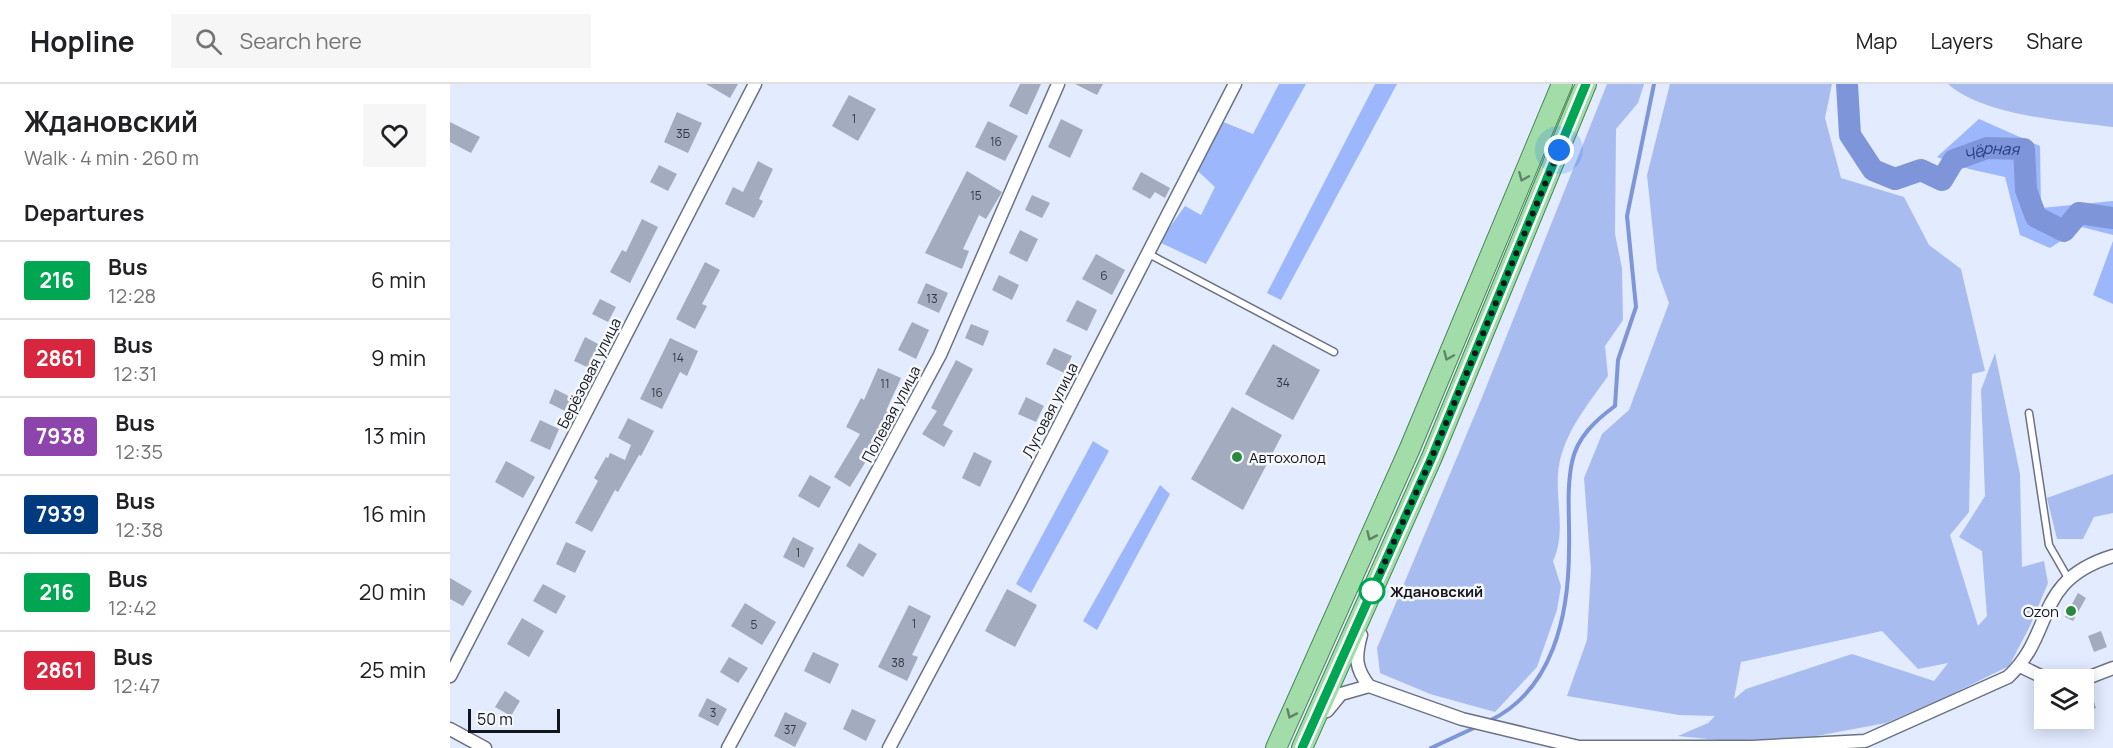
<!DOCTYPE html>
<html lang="en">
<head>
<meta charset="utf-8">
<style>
  body { margin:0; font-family:Manrope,sans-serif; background:#f6f6f6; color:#202124; height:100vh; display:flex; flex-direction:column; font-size:22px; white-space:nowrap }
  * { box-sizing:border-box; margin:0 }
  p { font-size:20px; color:#757577 }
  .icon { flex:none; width:33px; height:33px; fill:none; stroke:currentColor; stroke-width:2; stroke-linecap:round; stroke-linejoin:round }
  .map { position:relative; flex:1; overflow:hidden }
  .sheet { display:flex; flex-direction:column; background:#fff; width:450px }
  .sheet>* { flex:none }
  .badge { padding:0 12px; border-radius:4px; font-size:21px; line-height:39px }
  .fabs { position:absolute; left:1584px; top:585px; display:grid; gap:12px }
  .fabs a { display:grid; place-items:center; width:60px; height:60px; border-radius:0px; background:#fff; box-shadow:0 3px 15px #0003; font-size:30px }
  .scale { position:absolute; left:18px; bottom:15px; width:92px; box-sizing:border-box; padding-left:6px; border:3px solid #12151c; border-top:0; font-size:16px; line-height:21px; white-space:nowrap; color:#12151c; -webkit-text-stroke:4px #f6f8fc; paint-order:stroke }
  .you { position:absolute; width:30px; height:30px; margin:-15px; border:4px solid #fff; border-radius:50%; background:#1a73e8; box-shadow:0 0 0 9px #1a73e833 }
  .map>.badge { position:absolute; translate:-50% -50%; box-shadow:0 0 0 3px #fff }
  h2 { padding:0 24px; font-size:22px; line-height:54px }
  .round { display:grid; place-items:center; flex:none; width:63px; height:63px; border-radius:0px; background:#f6f6f6 }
  .summary { display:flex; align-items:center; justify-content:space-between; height:102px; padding:0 24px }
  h1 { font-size:28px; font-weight:700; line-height:45px }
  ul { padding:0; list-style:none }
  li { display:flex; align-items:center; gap:18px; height:78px; padding:0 24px; border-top:2px solid #e0e0e0 }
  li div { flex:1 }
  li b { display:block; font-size:22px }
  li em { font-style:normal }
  li .badge { min-width:66px; font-weight:700; text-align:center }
  header { display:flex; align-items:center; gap:36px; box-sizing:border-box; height:84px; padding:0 30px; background:#fff; border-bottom:2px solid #e0e0e0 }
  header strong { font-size:28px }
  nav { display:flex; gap:33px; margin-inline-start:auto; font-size:21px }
  .search { width:420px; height:54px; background:#f6f6f6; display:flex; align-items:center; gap:15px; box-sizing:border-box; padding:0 21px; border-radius:0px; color:#757577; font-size:22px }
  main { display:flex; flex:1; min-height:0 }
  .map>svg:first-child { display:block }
</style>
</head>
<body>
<header>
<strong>Hopline</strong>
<div class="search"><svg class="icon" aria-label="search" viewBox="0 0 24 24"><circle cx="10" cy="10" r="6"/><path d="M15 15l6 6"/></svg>Search here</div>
<nav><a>Map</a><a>Layers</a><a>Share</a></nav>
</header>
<main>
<section class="sheet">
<div class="summary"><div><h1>Ждановский</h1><p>Walk · 4 min · 260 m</p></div><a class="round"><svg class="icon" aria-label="heart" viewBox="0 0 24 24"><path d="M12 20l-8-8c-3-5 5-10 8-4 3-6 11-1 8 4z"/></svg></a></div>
<h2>Departures</h2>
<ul>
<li><span class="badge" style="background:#00a651;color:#fff">216</span><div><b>Bus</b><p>12:28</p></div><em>6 min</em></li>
<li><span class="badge" style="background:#d7263d;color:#fff">2861</span><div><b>Bus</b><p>12:31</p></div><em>9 min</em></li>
<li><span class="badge" style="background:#8e44ad;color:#fff">7938</span><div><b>Bus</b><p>12:35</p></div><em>13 min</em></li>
<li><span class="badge" style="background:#003b80;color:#fff">7939</span><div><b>Bus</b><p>12:38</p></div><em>16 min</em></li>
<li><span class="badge" style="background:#00a651;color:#fff">216</span><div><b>Bus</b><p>12:42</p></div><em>20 min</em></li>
<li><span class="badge" style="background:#d7263d;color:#fff">2861</span><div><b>Bus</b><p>12:47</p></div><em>25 min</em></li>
</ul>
</section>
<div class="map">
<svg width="1663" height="664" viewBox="0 0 1663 664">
  <rect width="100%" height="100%" fill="#e2ebff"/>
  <path fill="#a8bcf0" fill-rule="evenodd" d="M1157,0H1194L1188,19L1166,45L1165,150L1172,184L1173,236L1155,262L1158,292C1137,322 1111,352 1108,390C1106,420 1116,450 1103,477L1111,502L1107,526L1087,583L1045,628L980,610L930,589L927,564L1031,316Z
    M1220,0H1382L1375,34L1391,94L1454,113L1479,161L1511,185L1535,287L1522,290L1519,428L1500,451L1528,542L1537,532L1532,467L1509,453L1535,412L1531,306L1545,269L1570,390L1572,483L1594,477L1598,499L1580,542L1559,582L1496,613L1436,639L1366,652L1278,657L1228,652L1258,639L1265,632L1229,631L1117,612L1137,556L1141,485L1134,394L1152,350L1179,326L1219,219L1207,186L1197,91ZM1432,547L1468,585L1498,579L1484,597L1402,570L1296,605L1284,615L1291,578Z
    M1498,0H1663V43C1616,37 1534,32 1498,0Z
    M1663,390V429L1644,433L1633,455H1607L1597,414Z"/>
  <path fill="#9db7fc" d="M829,0H856L756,180L709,158L735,122L751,131L765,103L737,77L761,33L803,50Z
    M925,0H947L831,216L817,209Z
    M1529,35L1590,62L1591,124L1663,117V151L1632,143L1600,164L1570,151L1555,93L1519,85L1487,73Z
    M1663,157V220L1643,211Z
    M643,357L659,367L581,509L566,500Z
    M710,401L720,410L647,546L633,537Z"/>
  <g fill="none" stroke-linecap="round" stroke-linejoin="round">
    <path stroke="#7e96d9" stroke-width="4" d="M1039,637C1103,607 1119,531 1119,465C1120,436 1116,407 1122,378C1127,353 1146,336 1165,322L1168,276L1186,223L1177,132L1204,0
      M981,664L1026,643"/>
    <path stroke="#7e96d9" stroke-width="22" id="s1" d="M1397,0L1400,51L1423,86L1445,95L1471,86L1492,96L1504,76L1537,64L1574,65L1576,106L1586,133L1614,147L1629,129L1663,134"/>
  </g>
  <path fill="#a3abbe" d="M256,0H288L280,14Z
    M570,0H591L577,31L559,22Z
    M625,0H653L647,11Z
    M399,11L426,25L408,57L382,42Z
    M227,28L252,39L238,69L214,58Z
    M611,35L633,46L620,74L598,63Z
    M538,37L568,52L555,77L525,63Z
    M0,38L30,53L21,69L0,58Z
    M308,77L323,85L309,115L313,117L304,134L275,120L283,103L293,108Z
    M209,81L227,90L218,107L200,98Z
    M517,87L552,108L536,135L529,131L513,165L519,167L512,185L475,169Z
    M691,88L720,104L715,114L705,108L700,115L682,105Z
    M582,111L600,119L592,134L575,126Z
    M192,135L208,143L180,199L160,188L172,166L176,168Z
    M570,146L588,155L577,178L559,169Z
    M646,170L675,186L662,211L632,195Z
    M255,178L270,186L252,220L257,222L245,245L226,235Z
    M549,191L569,201L562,216L542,206Z
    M476,199L498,209L489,229L467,219Z
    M150,215L166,223L158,238L142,230Z
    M627,216L647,226L637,247L616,237Z
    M462,238L479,246L466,275L448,266Z
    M521,240L539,247L533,262L515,254Z
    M135,253L150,261L139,284L124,277Z
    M220,254L248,267L237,292L230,288L212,325L190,315Z
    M823,260L870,286L843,336L795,310Z
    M604,264L622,272L614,289L596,280Z
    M506,276L523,285L493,341L503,347L494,363L472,350L487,327L481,324Z
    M428,284L451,294L436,327L439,329L416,373L418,374L400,403L384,393L410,350L396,343L411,314L414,316Z
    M105,305L126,316L119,329L99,319Z
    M576,313L594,322L586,338L568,330Z
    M782,323L832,351L793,426L741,395Z
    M178,334L204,347L191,372L189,371L168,408L165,406L142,448L125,439L148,397L144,394L156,373L158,374L160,369L175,376L181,361L168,354Z
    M90,336L109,345L100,366L80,357Z
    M524,368L542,377L530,403L512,394Z
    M56,377L85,393L73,414L45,398Z
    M360,391L381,403L369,424L348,412Z
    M343,453L364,464L354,484L333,473Z
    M116,458L136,467L125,489L106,480Z
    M409,459L427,470L413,493L396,482Z
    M0,494L22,507L13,522L0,515Z
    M93,500L116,512L106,530L83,517Z
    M557,505L587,521L565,563L535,547Z
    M1628,509L1636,514L1623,537L1615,533Z
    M295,519L326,538L312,561L281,542Z
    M459,521L481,532L462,571L468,573L457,597L428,583Z
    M72,534L94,547L79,573L57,560Z
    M1651,547L1657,563L1644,568L1638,552Z
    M363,568L389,580L380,600L354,587Z
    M279,573L298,584L288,599L270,588Z
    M1639,602L1646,624L1634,629V604Z
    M55,607L70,617L61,632L45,623Z
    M257,614L277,625L268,642L248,632Z
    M402,625L426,636L416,657L393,645Z
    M335,628L357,639L345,663L324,652Z"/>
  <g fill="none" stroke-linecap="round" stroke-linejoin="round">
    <defs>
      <path id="service" d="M697,169L884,268
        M1579,329L1599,461L1618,494"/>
      <path id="minor" d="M911,551C905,573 905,584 919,602
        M1570,582L1599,596
        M0,592L305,0
        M1632,596L1663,584
        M877,627L891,610L919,602L1012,635L1129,663H1302L1415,657L1558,593C1606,548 1582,497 1663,472
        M0,645L35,664
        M278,664L490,271L608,0
        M439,664L570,418L785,0"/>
      <path id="primary" d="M826,664L960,364L1112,0
        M852,664L982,373L1136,0"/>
    </defs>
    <use href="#service" stroke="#6b7283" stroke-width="9"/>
    <use href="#minor" stroke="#6b7283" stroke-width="15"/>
    <use href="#primary" stroke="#478852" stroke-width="22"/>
    <use href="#service" stroke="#fff" stroke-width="6"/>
    <use href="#minor" stroke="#fff" stroke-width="12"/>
    <use href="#primary" stroke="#a2dda9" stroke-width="20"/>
  </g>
  <defs><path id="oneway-chevron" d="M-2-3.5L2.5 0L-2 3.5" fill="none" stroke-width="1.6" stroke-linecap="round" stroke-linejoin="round" transform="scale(1.5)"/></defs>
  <g stroke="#61836a">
    <use href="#oneway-chevron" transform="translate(1073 93) rotate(113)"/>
    <use href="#oneway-chevron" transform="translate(998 272) rotate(113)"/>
    <use href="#oneway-chevron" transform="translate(921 452) rotate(114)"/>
    <use href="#oneway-chevron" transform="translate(841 630) rotate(114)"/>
  </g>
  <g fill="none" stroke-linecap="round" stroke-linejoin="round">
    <defs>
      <path id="line" d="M852,664L982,373L1136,0"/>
    </defs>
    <use href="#line" stroke="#fff" stroke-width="14"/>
    <use href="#line" stroke="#00a651" stroke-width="9"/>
    <path stroke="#12151c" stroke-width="6" stroke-dasharray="0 10.8" d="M922,507L982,373L1109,66"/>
  </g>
  <g fill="#2b893b" stroke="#f6f8fc" stroke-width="2">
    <circle cx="787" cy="373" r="6"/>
    <circle cx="1621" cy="527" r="6"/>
  </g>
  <circle fill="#fff" stroke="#00a651" stroke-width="3" cx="922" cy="507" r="12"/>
  <g text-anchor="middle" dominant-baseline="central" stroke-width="5" stroke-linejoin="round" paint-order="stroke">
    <g font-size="12" fill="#363a44">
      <text x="404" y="34">1</text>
      <text x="233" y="49">3Б</text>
      <text x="546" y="57">16</text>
      <text x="526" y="111">15</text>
      <text x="654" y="191">6</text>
      <text x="482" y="214">13</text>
      <text x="228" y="273">14</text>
      <text x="833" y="298">34</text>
      <text x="435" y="299">11</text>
      <text x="207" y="308">16</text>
      <text x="348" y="468">1</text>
      <text x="464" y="539">1</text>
      <text x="304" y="540">5</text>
      <text x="448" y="578">38</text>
      <text x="263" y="628">3</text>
      <text x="340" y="645">37</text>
    </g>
    <g font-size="15" fill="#12151c" stroke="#f6f8fc">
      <text transform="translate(139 289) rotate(-63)">Берёзовая улица</text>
      <text transform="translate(600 326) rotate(-63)">Луговая улица</text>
      <text transform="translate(441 330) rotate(-62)">Полевая улица</text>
    </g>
    <g font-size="15" fill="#12151c" stroke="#f6f8fc" text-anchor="start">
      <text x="799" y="373">Автохолод</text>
      <text x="1609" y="527" text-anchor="end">Ozon</text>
    </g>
    <g font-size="15" font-weight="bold" fill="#12151c" stroke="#f6f8fc" text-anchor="start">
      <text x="940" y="507">Ждановский</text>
    </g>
    <g font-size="16" font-style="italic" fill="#273c8b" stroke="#f6f8fc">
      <text stroke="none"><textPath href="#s1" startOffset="230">Чёрная</textPath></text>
    </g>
  </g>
</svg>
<div class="fabs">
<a><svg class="icon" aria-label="layers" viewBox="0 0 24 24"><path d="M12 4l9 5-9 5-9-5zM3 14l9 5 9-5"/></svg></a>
</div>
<div class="scale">50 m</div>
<div class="you" style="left:1109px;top:66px"></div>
</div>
</main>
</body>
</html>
